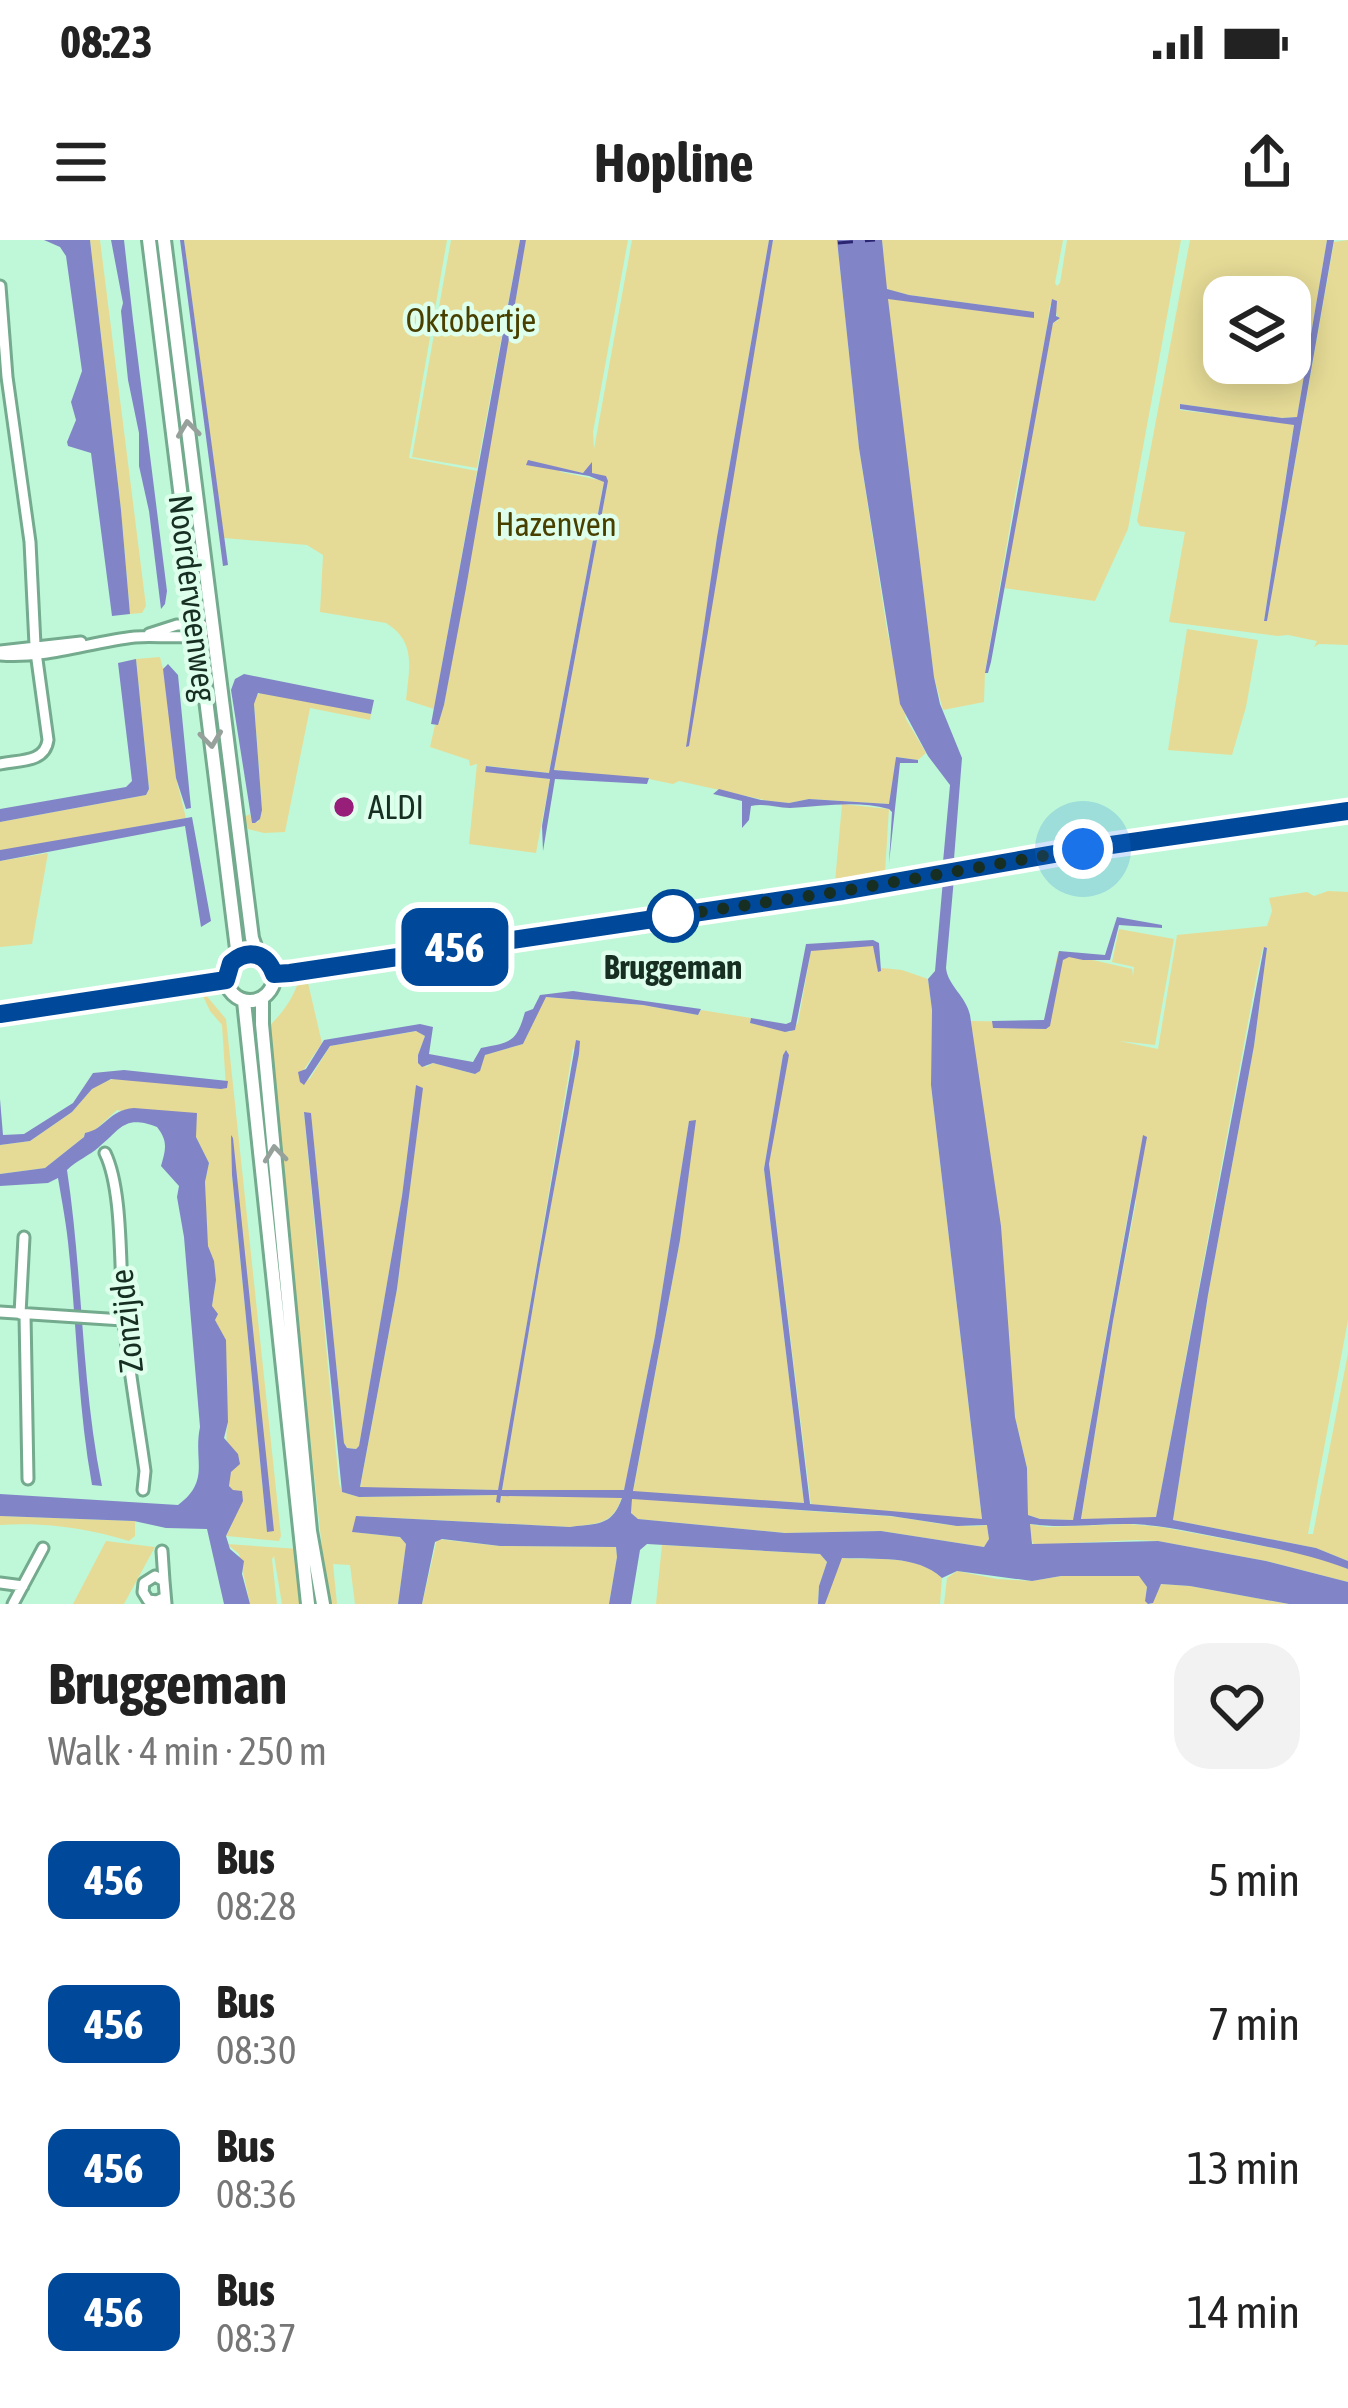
<!DOCTYPE html>
<html lang="en">
<head>
<meta charset="utf-8">
<style>
  body { margin:0; font-family:"Asap Condensed",sans-serif; background:#f2f2f2; color:#222; height:100vh; display:flex; flex-direction:column; font-size:45px; white-space:nowrap }
  * { box-sizing:border-box; margin:0 }
  p { font-size:39px; color:#767676 }
  .icon { flex:none; width:66px; height:66px; fill:none; stroke:currentColor; stroke-width:2; stroke-linecap:round; stroke-linejoin:round }
  .map { position:relative; height:1364px; overflow:hidden }
  .side { display:flex; flex-direction:column; background:#fff; flex:1 }
  .side>* { flex:none }
  .badge { padding:0 24px; border-radius:18px; font-size:42px; line-height:78px }
  .fabs { position:absolute; left:1203px; top:36px; display:grid; gap:24px }
  .fabs a { display:grid; place-items:center; width:108px; height:108px; border-radius:24px; background:#fff; box-shadow:0 6px 30px #0003; font-size:60px }
  .you { position:absolute; width:60px; height:60px; margin:-30px; border:9px solid #fff; border-radius:50%; background:#1a73e8; box-shadow:0 0 0 18px #1a73e833 }
  .map>.badge { position:absolute; translate:-50% -50%; box-shadow:0 0 0 6px #fff }
  .round { display:grid; place-items:center; flex:none; width:126px; height:126px; border-radius:36px; background:#f2f2f2 }
  .summary { display:flex; align-items:center; justify-content:space-between; height:204px; padding:0 48px }
  h1 { font-size:57px; font-weight:700; line-height:90px }
  ul { padding:0; list-style:none }
  li { display:flex; align-items:center; gap:36px; height:144px; padding:0 48px }
  li div { flex:1 }
  li b { display:block; font-size:45px }
  li em { font-style:normal }
  li .badge { min-width:132px; font-weight:700; text-align:center }
  .status { display:flex; justify-content:space-between; align-items:center; height:84px; padding:0 60px; background:#fff; direction:ltr }
  .status svg { height:33px; fill:currentColor }
  header { display:flex; justify-content:space-between; align-items:center; height:156px; padding:0 48px; background:#fff; font-size:54px; font-weight:700 }
  .map>svg:first-child { display:block }
</style>
</head>
<body>
<div class="status"><b>08:23</b><svg viewBox="0 0 49 12"><path d="M0 12V9h3v3zM5 12V6h3v6zM10 12V3h3v9zM15 12V0h3v12zM26 1h20v11H26zM47 4h2v5h-2z"/></svg></div>
<header><svg class="icon" aria-label="menu" viewBox="0 0 24 24"><path d="M4 6h16M4 12h16M4 18h16"/></svg>Hopline<svg class="icon" aria-label="share" viewBox="0 0 24 24"><path d="M12 15V3M7 8l5-5 5 5M5 13v7h14v-7"/></svg></header>
<div class="map">
<svg width="1348" height="1364" viewBox="0 0 1348 1364">
  <rect width="100%" height="100%" fill="#bef8d8"/>
  <path fill="#e6db96" fill-rule="evenodd" d="M90,0H100L146,366L142,373L130,374L121,270Z
    M184,0H447L409,218L477,231L434,469L406,460C409,429 417,402 386,383L320,372L323,315L307,305L224,298Z
    M451,0H520L477,228L412,217Z
    M526,0H628L593,192L594,209L632,0H769L717,297L687,507L773,0H837L859,208L887,390L906,479L926,513L918,520L896,517L890,564L809,559L789,563L768,561L679,541L673,544L649,539L554,530L608,241L592,234L591,225L583,233L557,227L561,232L604,241L549,533L487,526L485,531L550,539L536,613L469,604L477,524L470,526L469,520L430,507L435,485L438,484L444,465Z
    M882,0H1063L1055,43L1057,46L1060,43L1067,0H1181L1128,289L1095,361L1004,348L1053,82L1058,81L1055,67L1050,65L1039,141L1016,251L985,432L984,462L943,470L934,437L887,58L1034,77L1033,72L909,55L886,49Z
    M1190,0H1327L1297,177L1282,178L1180,164V170L1294,184L1264,380L1267,381L1334,2L1348,0V405L1319,404L1314,407L1317,401L1288,395L1277,396L1169,382L1185,292L1140,286L1137,281ZM1224,57H1290V123H1224Z
    M1187,389L1258,400L1246,467L1232,515L1168,510Z
    M160,417L167,444L176,538L186,578L0,611V582L146,555L149,549L136,419Z
    M262,452L371,474L370,480L310,468L285,592L264,593L248,589L244,577L250,574L252,583L258,582L262,570L254,464V457Z
    M842,564L889,569L885,632L835,642Z
    M48,613L32,704L0,707V621Z
    M1328,651L1348,652V1080L1308,1294H1313L1348,1113V1321L1316,1308L1173,1280L1208,1055L1254,806L1267,708H1263L1257,734L1156,1278L1081,1280L1113,1081L1136,962L1134,941L1073,1280L1040,1279L1028,1275L1027,1228L1015,1177L971,781L1044,782L1058,712L1132,729L1133,736L1134,727L1112,722L1119,689L1174,699L1155,805L1119,801L1158,809L1177,695L1267,686L1272,671L1269,658L1307,652L1314,656Z
    M874,705L878,731L882,728L902,730L928,739L932,770L931,845L982,1280L811,1265L769,924L786,811L783,815L764,929L804,1263L633,1252L680,1000L695,881L689,882L655,1096L624,1251L502,1250L540,1025L579,814L573,808L499,1250L360,1248L397,1049L418,884L416,846L402,956L359,1207L356,1209L347,1208L344,1203L311,874L304,873L339,1243L342,1252L359,1257L498,1255L500,1263L501,1256L622,1257C612,1286 598,1283 570,1287L357,1276L353,1292L400,1297L406,1304L398,1364H355L350,1325L333,1324L337,1364H328L266,789C281,775 291,762 298,743H308L322,803L303,831L309,840L330,806L417,791L425,796L418,815L426,827L433,823L475,834L480,830L484,815L523,804L545,757L643,765L698,775L701,770L751,778L750,783L790,792L798,783L811,710Z
    M202,754H205L226,779L281,1296L279,1301L226,1296C235,1280 240,1264 229,1246C232,1224 223,1204 228,1182L212,1066L216,1040L207,1005L205,942L209,923L196,897L195,885L117,870L94,891L85,893L84,897L45,928L0,934V905L30,901L72,872L92,849L101,842L118,838L226,848L222,785L210,771ZM232,897L273,1291H267L232,936Z
    M632,1258C717,1264 801,1271 885,1276C919,1278 953,1290 988,1285L989,1300L984,1307L881,1291L786,1293L638,1279L631,1273Z
    M0,1276L135,1281V1296L129,1301C87,1288 43,1282 0,1285Z
    M1029,1284L1047,1287L1128,1284L1161,1287L1316,1316L1348,1329V1342L1266,1321L1158,1301L1136,1300L1033,1305Z
    M437,1299L500,1306L616,1307L617,1317L609,1364H422Z
    M106,1301L155,1307L124,1364H73Z
    M227,1304L299,1309L305,1364H282L274,1316L272,1319L277,1364H250L239,1314Z
    M662,1305L820,1314L827,1322L819,1346L818,1364H656Z
    M841,1318C875,1321 916,1313 942,1338L940,1364H825Z
    M957,1331L997,1339L1032,1341L1061,1336H1140L1147,1347L1145,1360L1148,1364H944L947,1338Z
    M1161,1344L1190,1346L1289,1364H1151Z"/>
  <path fill="#8185c7" fill-rule="evenodd" d="M44,0H90L121,270L130,374L112,376L91,213L68,206L67,202L76,180L71,162L82,131L66,16L60,7Z
    M111,0H124L133,80L167,351L165,364L161,369L149,271L139,226V193L128,140L121,71L123,63Z
    M180,0H184L228,325L223,326Z
    M520,0H526L466,348L444,465L438,485L431,484Z
    M769,0H773L689,506L686,507L717,297Z
    M837,0H882L887,49L909,55L1034,72V78L888,59L934,437L940,464L962,518L954,619L943,622L950,545L928,516L900,464L859,208Z
    M1327,0H1334L1267,381H1264L1294,185L1180,169V164L1282,178L1297,177Z
    M1052,59L1057,61L1056,76L1060,78L1053,83L991,422L988,433H985Z
    M528,220L583,233L592,222V233L606,236L608,241L554,530L649,538L647,544L555,539L543,611L542,586L550,539L485,532L486,526L549,533L604,242L589,236L526,225Z
    M136,419L149,549L146,555L0,582V569L126,547L132,541L118,423Z
    M168,424L178,435L191,568L186,569L176,538L163,429Z
    M244,434L374,460L371,474L258,453L254,464L262,570L260,579L255,583H252L231,450L235,439Z
    M896,517L918,520V523H900L889,623L892,572L889,569C857,560 823,566 790,568C776,568 764,563 751,566L749,580L742,588V561L713,554L719,549L761,560L789,563L809,559L889,564Z
    M192,577L211,681L201,687L185,586L0,621V610Z
    M954,638L946,728C948,746 966,756 970,775L1001,986L1015,1177L1027,1228L1028,1275L1040,1279L1073,1280L1143,895L1147,897L1113,1081L1081,1279L1156,1277L1264,707L1267,708L1254,806L1208,1055L1173,1280L1316,1308L1348,1321V1329C1309,1314 1269,1307 1228,1299C1197,1293 1166,1286 1134,1284C1099,1283 1065,1289 1030,1284L1032,1304L1158,1301L1266,1321L1348,1342V1364H1289L1190,1346L1161,1344L1153,1363L1148,1364L1145,1361L1147,1347L1139,1336H1061L1032,1341L957,1331L942,1338C916,1314 876,1320 842,1318L825,1364H818L819,1346L827,1322L820,1314L647,1304L640,1310L631,1364H609L617,1317L616,1307L500,1306L442,1299L435,1302L422,1364H398L406,1304L400,1297L352,1292L356,1276L570,1287C597,1283 612,1287 622,1258L501,1256L500,1263L496,1262L497,1255L359,1257L342,1252L304,872L311,873L344,1203L347,1208L356,1209L359,1206L402,956L416,845L423,848L397,1049L360,1247L498,1250L576,800L580,801L579,814L540,1025L502,1250H624L655,1096L689,881L696,880L680,1000L633,1251L804,1263L764,929L783,815L786,810L789,815L769,924L810,1264L982,1279L931,845L932,770L928,739L935,731L943,640ZM632,1259L891,1276L957,1286L987,1285L989,1299L984,1307L881,1291L785,1293L638,1279L631,1273Z
    M1117,677L1162,685V688L1119,685L1110,720H1083L1069,717L1063,720L1050,786L1046,789L993,788L992,781L1044,780L1059,711L1105,715Z
    M873,700L879,703L881,731L878,732L873,706L811,711L795,790L785,792L750,783L751,778L786,784L791,782L806,704Z
    M573,751L701,769L698,775L643,765L546,757L523,804L485,815L480,831L475,834L433,823L422,827L418,823V815L425,796L416,791L330,806L304,845L300,842L298,832L306,829L324,800L420,784L433,787L429,814L473,822L481,808C511,802 516,803 525,772L533,769L540,755Z
    M124,830L228,841L227,848L221,849L111,839L92,849L72,872L30,901L0,905V859L3,895L24,894L73,863L93,833Z
    M134,868L197,873L196,897L209,923L205,942L208,1006L214,1021L216,1040L212,1066L218,1074L215,1080L226,1100L228,1182L224,1198L238,1214L240,1224L231,1232L229,1246L233,1250L242,1251L243,1261L226,1296L230,1309L244,1321L242,1334L250,1364H224L207,1289L166,1288L134,1281L0,1276V1254L178,1265C211,1240 193,1221 200,1187L184,997L177,957L179,946L161,926C166,909 168,901 157,887C124,875 122,888 99,907C89,916 77,920 67,930C83,1035 81,1142 102,1246L92,1245C78,1167 77,1090 69,1012C67,987 62,962 58,938L48,943L0,946V934L45,928L84,897L85,893C106,889 108,870 134,868Z
    M231,895L233,898L274,1291L267,1292L232,935Z"/>
  <g fill="none" stroke-linecap="round" stroke-linejoin="round">
    <path stroke="#2c2572" stroke-width="3" stroke-dasharray="15 12" stroke-linecap="butt" d="M838,3L875,0"/>
    <defs>
      <path id="minor" d="M0,46L7,137L30,302L35,405L48,500C45,523 19,520 0,524
        M149,394L177,385H202
        M0,411L81,402
        M0,415C45,419 90,402 135,397C158,395 181,400 203,393
        M105,913C124,952 119,1035 124,1081C129,1131 138,1181 145,1231L143,1250
        M0,1072L123,1080
        M20,1074L24,997
        M25,1075L28,1239
        M162,1311L164,1341
        M0,1343L23,1346
        M165,1357L157,1361L148,1360L143,1352L144,1343L155,1336L164,1341L166,1364
        M13,1364L43,1308"/>
      <path id="tertiary" d="M149,0L238,717
        M164,0L252,698L258,715
        M226 737a24 24 0 1 1 48 0a24 24 0 1 1-48 0Z
        M274,734L843,651L1083,609L1348,571
        M262,759V784L310,1291L323,1364
        M244,761L308,1364
        M0,774L226,740"/>
    </defs>
    <use href="#minor" stroke="#74aa8d" stroke-width="15"/>
    <use href="#tertiary" stroke="#74aa8d" stroke-width="18"/>
    <use href="#minor" stroke="#fff" stroke-width="9"/>
    <use href="#tertiary" stroke="#fff" stroke-width="12"/>
  </g>
  <defs><path id="oneway-chevron" d="M-2-3.5L2.5 0L-2 3.5" fill="none" stroke-width="1.6" stroke-linecap="round" stroke-linejoin="round" transform="scale(3)"/></defs>
  <g stroke="#97a19c">
    <use href="#oneway-chevron" transform="translate(188 189) rotate(-97)"/>
    <use href="#oneway-chevron" transform="translate(211 499) rotate(83)"/>
    <use href="#oneway-chevron" transform="translate(275 914) rotate(-96)"/>
  </g>
  <g fill="none" stroke-linecap="round" stroke-linejoin="round">
    <defs>
      <path id="line" d="M0,774L226,740L231,723C248,708 267,713 274,734L290,733L843,651L1083,609L1348,571"/>
    </defs>
    <use href="#line" stroke="#fff" stroke-width="27"/>
    <use href="#line" stroke="#004899" stroke-width="18"/>
    <path stroke="#172e22" stroke-width="12" stroke-dasharray="0 21.6" d="M673,676L666,677L843,651L1083,609"/>
  </g>
  <circle fill="#971e79" stroke="#ddffec" stroke-width="4.5" cx="344" cy="567" r="12"/>
  <circle fill="#fff" stroke="#004899" stroke-width="6" cx="673" cy="676" r="24"/>
  <g text-anchor="middle" dominant-baseline="central" stroke-width="9" stroke-linejoin="round" paint-order="stroke">
    <g font-size="33" fill="#494000" stroke="#ddffec">
      <text x="471" y="80">Oktobertje</text>
      <text x="556" y="284">Hazenven</text>
    </g>
    <g font-size="33" fill="#172e22" stroke="#ddffec">
      <text transform="translate(193 358) rotate(83)">Noorderveenweg</text>
      <text transform="translate(126 1081) rotate(-96)">Zonzijde</text>
    </g>
    <g font-size="33" fill="#172e22" stroke="#ddffec" text-anchor="start">
      <text x="368" y="567">ALDI</text>
    </g>
    <g font-size="33" font-weight="bold" fill="#172e22" stroke="#ddffec">
      <text x="673" y="727">Bruggeman</text>
    </g>
  </g>
</svg>
<div class="fabs">
<a><svg class="icon" aria-label="layers" viewBox="0 0 24 24"><path d="M12 4l9 5-9 5-9-5zM3 14l9 5 9-5"/></svg></a>
</div>
<div class="you" style="left:1083px;top:609px"></div>
<b class="badge" style="left:455px;top:707px;background:#004899;color:#fff">456</b>
</div>
<section class="side">
<div class="summary"><div><h1>Bruggeman</h1><p>Walk · 4 min · 250 m</p></div><a class="round"><svg class="icon" aria-label="heart" viewBox="0 0 24 24"><path d="M12 20l-8-8c-3-5 5-10 8-4 3-6 11-1 8 4z"/></svg></a></div>
<ul>
<li><span class="badge" style="background:#004899;color:#fff">456</span><div><b>Bus</b><p>08:28</p></div><em>5 min</em></li>
<li><span class="badge" style="background:#004899;color:#fff">456</span><div><b>Bus</b><p>08:30</p></div><em>7 min</em></li>
<li><span class="badge" style="background:#004899;color:#fff">456</span><div><b>Bus</b><p>08:36</p></div><em>13 min</em></li>
<li><span class="badge" style="background:#004899;color:#fff">456</span><div><b>Bus</b><p>08:37</p></div><em>14 min</em></li>
</ul>
</section>
</body>
</html>
